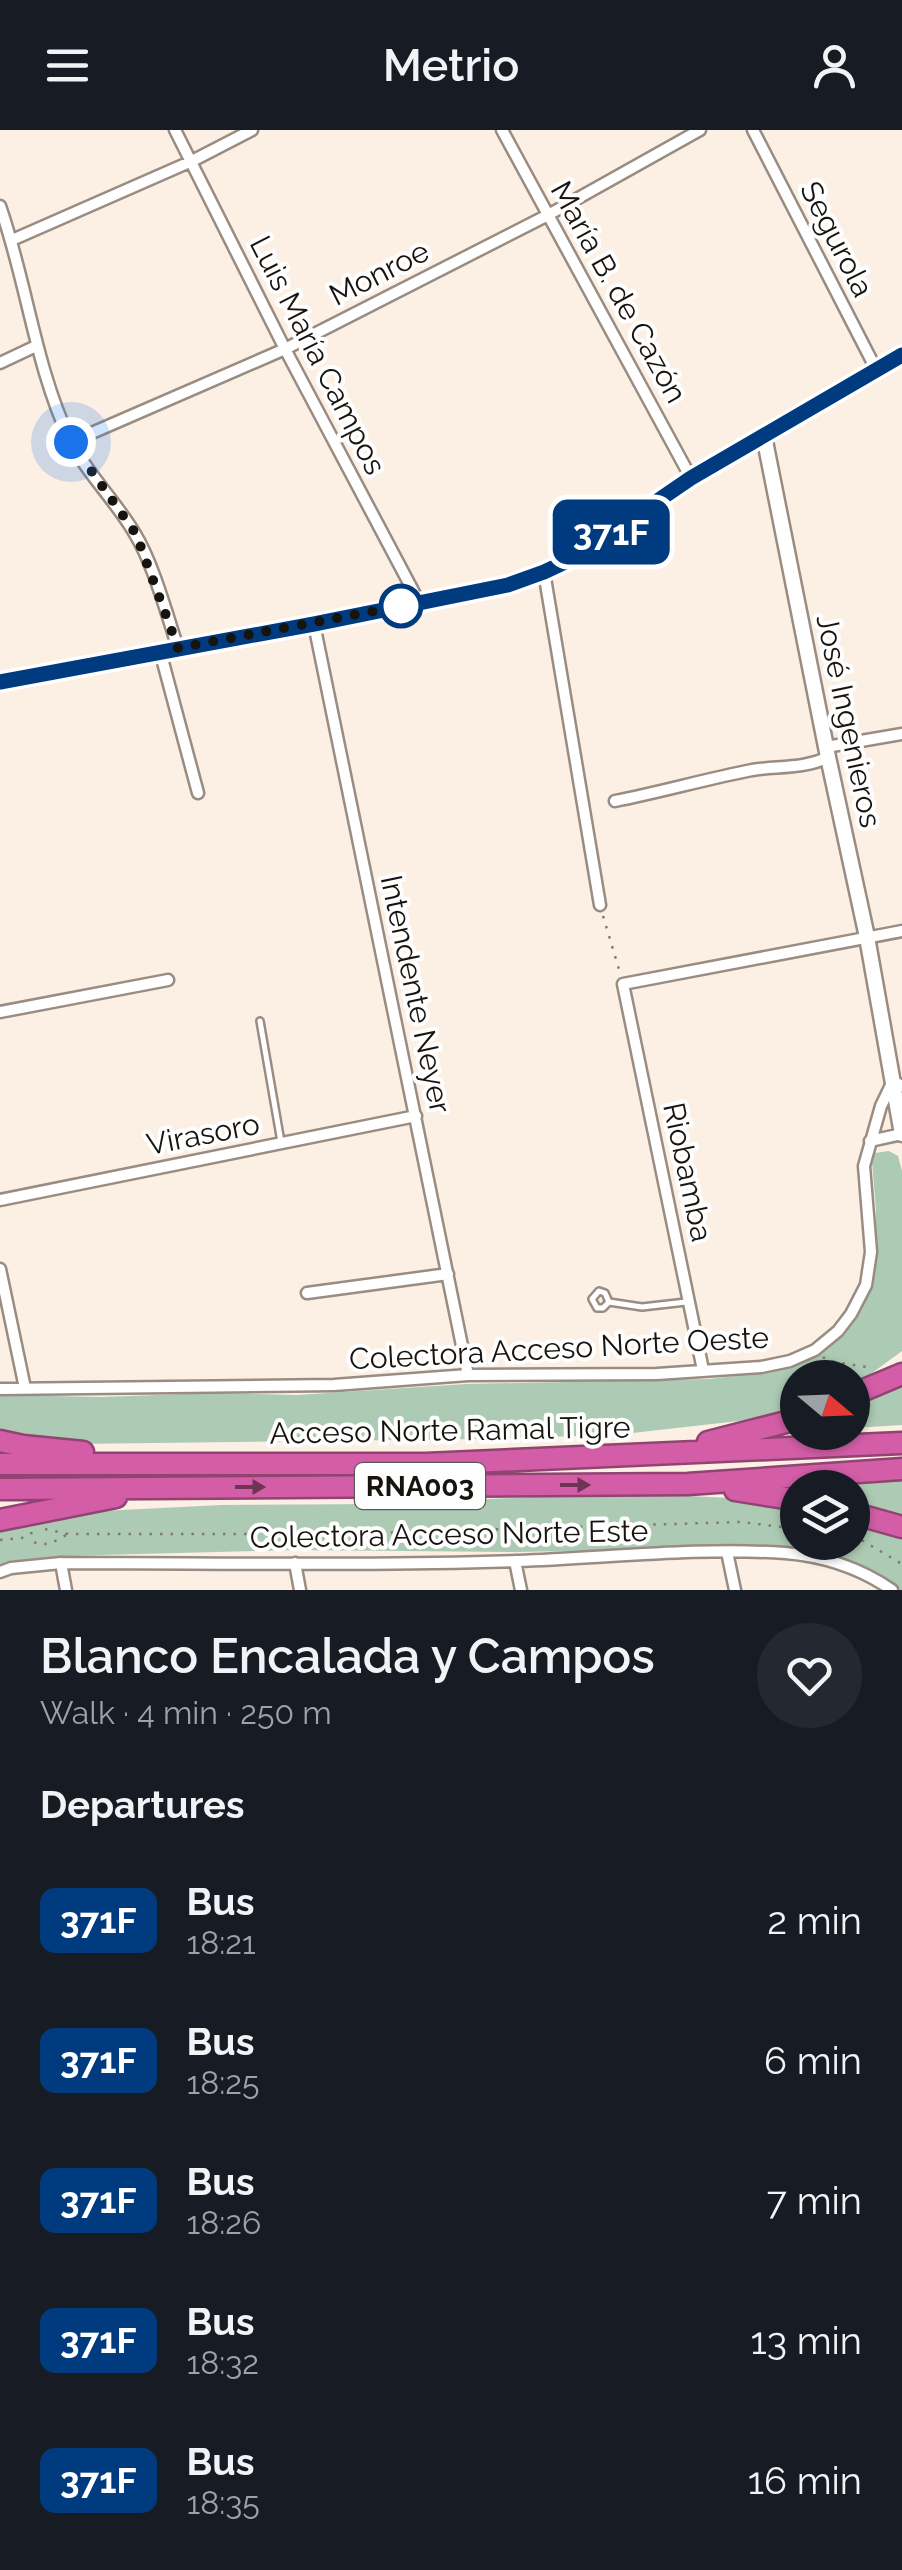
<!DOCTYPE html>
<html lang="en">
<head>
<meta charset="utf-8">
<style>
  body { margin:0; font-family:Raleway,sans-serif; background:#242831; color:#f1f3f6; height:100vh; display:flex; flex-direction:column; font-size:38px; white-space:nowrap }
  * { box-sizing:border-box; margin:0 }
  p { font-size:32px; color:#9ea1a6 }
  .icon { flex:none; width:55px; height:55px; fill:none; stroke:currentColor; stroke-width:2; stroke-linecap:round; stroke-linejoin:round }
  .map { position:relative; height:1460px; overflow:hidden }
  .drawer { display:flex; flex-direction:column; background:#171b24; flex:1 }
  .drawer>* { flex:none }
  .badge { padding:0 20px; border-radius:15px; font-size:35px; line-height:65px }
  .needle { width:65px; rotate:109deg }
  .buttons { position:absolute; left:780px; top:1230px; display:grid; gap:20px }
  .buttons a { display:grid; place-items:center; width:90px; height:90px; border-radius:50%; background:#171b24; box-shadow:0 2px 8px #0004; font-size:50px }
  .you { position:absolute; width:50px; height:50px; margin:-25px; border:8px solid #fff; border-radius:50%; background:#1a73e8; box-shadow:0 0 0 15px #1a73e833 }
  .map>.badge { position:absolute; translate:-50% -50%; box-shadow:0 0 0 5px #fff }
  h2 { padding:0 40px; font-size:38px; line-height:90px }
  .round { display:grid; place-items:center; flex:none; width:105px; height:105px; border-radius:52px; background:#242831 }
  .head { display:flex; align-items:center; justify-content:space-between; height:170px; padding:0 40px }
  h1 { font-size:48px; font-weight:600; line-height:75px }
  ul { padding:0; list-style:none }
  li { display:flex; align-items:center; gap:30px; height:140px; padding:0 40px }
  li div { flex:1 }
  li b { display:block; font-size:38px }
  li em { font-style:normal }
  li .badge { min-width:110px; font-weight:700; text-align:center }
  header { display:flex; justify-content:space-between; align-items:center; height:130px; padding:0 40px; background:#171b24; font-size:45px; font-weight:600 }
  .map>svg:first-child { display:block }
</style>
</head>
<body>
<header><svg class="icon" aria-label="menu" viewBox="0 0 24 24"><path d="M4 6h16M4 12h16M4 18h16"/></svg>Metrio<svg class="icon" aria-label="person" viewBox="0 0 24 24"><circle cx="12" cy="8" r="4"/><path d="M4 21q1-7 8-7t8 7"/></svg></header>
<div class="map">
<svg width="902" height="1460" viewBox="0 0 902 1460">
  <rect width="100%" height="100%" fill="#fcefe3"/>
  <path fill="#adcbb4" d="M889,1021L898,1026L902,1041V1221L853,1257L852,1248H798L797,1281L795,1282L739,1291L614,1305L478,1309L73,1314L0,1304V1265L102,1267L212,1263L297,1265L466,1254L708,1249L764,1243L795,1235L823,1223L845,1204L861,1181L871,1158L875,1134L876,1080L872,1032L875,1023Z
    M902,1251V1295L853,1298L852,1270Z
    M902,1347V1388L853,1375L852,1358H798L797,1361L774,1355Z
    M620,1363L733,1368L797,1376L798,1412H852L853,1390L902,1406V1460H898L877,1444L848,1432L669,1419L516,1422L297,1420L62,1426L10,1431L0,1434V1399L54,1387L102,1381L221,1375L381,1374Z"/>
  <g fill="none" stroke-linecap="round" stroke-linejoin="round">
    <defs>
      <path id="service" d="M260,891L281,1012
        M609,1172L605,1163L599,1161L592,1169L597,1178H603L609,1172L642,1177L686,1172"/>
      <path id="minor" d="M175,0L285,219L419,472
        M502,0L691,348
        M753,0L877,241
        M0,76C27,153 35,236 70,310C87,344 116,371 135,404C153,433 167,485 178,518
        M12,110L192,31L252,0
        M0,233L36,216
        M71,312L285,219L548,85L700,0
        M544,442L600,775
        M314,494L468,1245
        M160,521L198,663
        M826,617L902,604
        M615,671C661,662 706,649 752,640C777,636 805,639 828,627
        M0,882L168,850
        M870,1011L902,1004
        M0,1070L416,986
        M0,1139L25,1258
        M307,1163L448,1144
        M703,1240L623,854L902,801
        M0,1259L334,1255L468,1245L657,1244L761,1237L790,1231L815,1220L838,1201L851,1184L866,1155L871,1122L864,1036L881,976L893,951L902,956
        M727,1422L735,1460
        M515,1431L521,1460
        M61,1433L66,1460
        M295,1433L300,1460
        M0,1442L11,1438L61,1433C213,1433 366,1436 518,1431C606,1428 697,1417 785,1423C823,1426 860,1438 892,1460"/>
      <path id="tertiary" d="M764,306L828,627L867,807L902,1004
        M0,552L314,494L508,455L544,442L574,427L691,348L902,225"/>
      <path id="motorway" d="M852,1265L902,1244
        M0,1311L23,1316L83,1322
        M708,1312L798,1289
        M0,1334H426L902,1313
        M0,1359L688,1354L902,1339
        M735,1360L798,1370
        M852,1383L902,1397
        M0,1390L116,1367"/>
    </defs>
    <use href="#service" stroke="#998c82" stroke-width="10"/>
    <use href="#minor" stroke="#998c82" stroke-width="15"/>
    <use href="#tertiary" stroke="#998c82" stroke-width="19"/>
    <use href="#motorway" stroke="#914472" stroke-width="25"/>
    <path stroke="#827a72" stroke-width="2.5" stroke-dasharray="2.5 8" stroke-linecap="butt" d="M603,786L621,846
      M823,1227L828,1231L873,1238
      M45,1399L68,1404H339L741,1392L798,1399
      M31,1402L34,1412C46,1418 57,1410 68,1404
      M852,1407L858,1408L902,1434
      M0,1410L30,1407"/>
    <use href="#service" stroke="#fff" stroke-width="5"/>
    <use href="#minor" stroke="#fff" stroke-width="10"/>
    <use href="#tertiary" stroke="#fff" stroke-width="14"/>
    <use href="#motorway" stroke="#d35ea7" stroke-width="20"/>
  </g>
  <defs><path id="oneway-solid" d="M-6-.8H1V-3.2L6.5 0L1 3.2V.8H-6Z" transform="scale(2.5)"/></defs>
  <g fill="#6c3553">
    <use href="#oneway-solid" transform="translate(575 1355)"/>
    <use href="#oneway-solid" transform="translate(250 1357)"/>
  </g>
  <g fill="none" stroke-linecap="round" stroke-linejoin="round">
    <defs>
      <path id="line" d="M0,552L314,494L508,455L544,442L574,428L691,348L902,225"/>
    </defs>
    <use href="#line" stroke="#fff" stroke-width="22"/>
    <use href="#line" stroke="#003b80" stroke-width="15"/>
    <path stroke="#17130f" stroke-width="10" stroke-dasharray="0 18" d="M71,312L136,404L178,518L401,476"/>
  </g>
  <circle fill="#fff" stroke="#003b80" stroke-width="5" cx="401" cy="476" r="20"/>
  <g text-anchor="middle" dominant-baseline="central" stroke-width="8" stroke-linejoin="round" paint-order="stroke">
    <rect fill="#fefefe" stroke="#5c5a57" stroke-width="2.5" x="355" y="1333" width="130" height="46" rx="8"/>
    <g font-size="28" font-weight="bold" fill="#17130f">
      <text x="420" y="1356">RNA003</text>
    </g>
    <g font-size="30" fill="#17130f" stroke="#fefefe">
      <text transform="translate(837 109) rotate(63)">Segurola</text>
      <text transform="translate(379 143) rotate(-27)">Monroe</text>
      <text transform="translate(619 162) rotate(61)">María B. de Cazón</text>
      <text transform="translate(318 225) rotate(63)">Luis María Campos</text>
      <text transform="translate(849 591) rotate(78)">José Ingenieros</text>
      <text transform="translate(416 864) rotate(78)">Intendente Neyer</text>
      <text transform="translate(203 1004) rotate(-11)">Virasoro</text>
      <text transform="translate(688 1042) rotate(78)">Riobamba</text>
      <text transform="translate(559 1218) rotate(-3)">Colectora Acceso Norte Oeste</text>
      <text transform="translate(450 1300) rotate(-1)">Acceso Norte Ramal Tigre</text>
      <text transform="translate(449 1404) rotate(-1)">Colectora Acceso Norte Este</text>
    </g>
  </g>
</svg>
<div class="buttons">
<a><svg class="needle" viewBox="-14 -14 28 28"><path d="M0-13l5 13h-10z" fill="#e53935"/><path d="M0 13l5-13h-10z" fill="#9ea1a6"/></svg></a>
<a><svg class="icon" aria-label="layers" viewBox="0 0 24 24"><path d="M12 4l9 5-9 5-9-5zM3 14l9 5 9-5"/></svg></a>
</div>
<div class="you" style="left:71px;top:312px"></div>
<b class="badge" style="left:611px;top:402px;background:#003b80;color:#fff">371F</b>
</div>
<section class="drawer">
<div class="head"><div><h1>Blanco Encalada y Campos</h1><p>Walk · 4 min · 250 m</p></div><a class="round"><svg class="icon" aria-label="heart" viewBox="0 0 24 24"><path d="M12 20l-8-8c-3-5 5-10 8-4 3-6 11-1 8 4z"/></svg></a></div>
<h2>Departures</h2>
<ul>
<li><span class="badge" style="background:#003b80;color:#fff">371F</span><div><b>Bus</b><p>18:21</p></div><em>2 min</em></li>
<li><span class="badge" style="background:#003b80;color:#fff">371F</span><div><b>Bus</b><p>18:25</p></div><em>6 min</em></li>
<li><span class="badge" style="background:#003b80;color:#fff">371F</span><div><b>Bus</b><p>18:26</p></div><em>7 min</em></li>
<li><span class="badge" style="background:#003b80;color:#fff">371F</span><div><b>Bus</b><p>18:32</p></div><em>13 min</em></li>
<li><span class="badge" style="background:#003b80;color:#fff">371F</span><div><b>Bus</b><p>18:35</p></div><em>16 min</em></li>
</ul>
</section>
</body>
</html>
